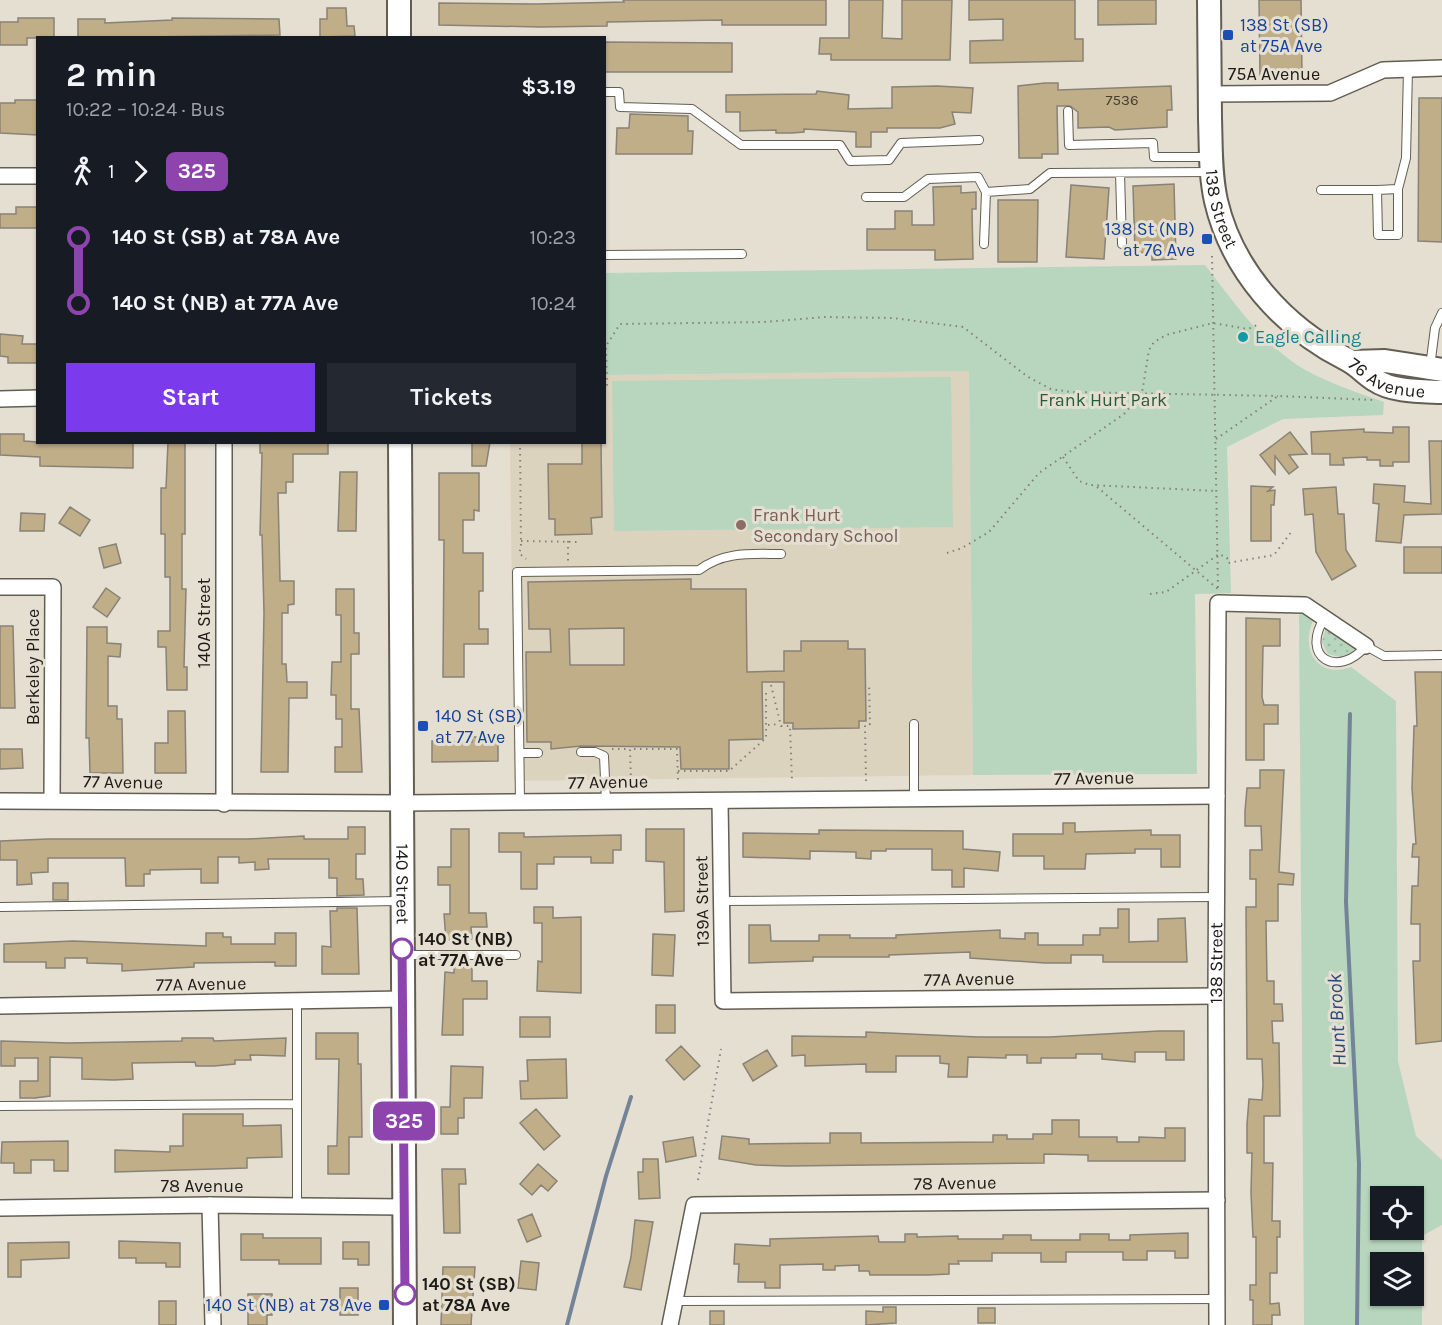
<!DOCTYPE html>
<html lang="en">
<head>
<meta charset="utf-8">
<style>
  body { margin:0; font-family:Karla,sans-serif; background:#242831; color:#f1f3f6; height:100vh; display:flex; flex-direction:column; font-size:22px; white-space:nowrap }
  * { box-sizing:border-box; margin:0 }
  p { font-size:20px; color:#9ea1a6 }
  .icon { flex:none; width:33px; height:33px; fill:none; stroke:currentColor; stroke-width:2; stroke-linecap:round; stroke-linejoin:round }
  .map { position:relative; flex:1; overflow:hidden }
  .details { position:absolute; left:36px; top:36px; width:570px; height:408px; display:flex; flex-direction:column; background:#171b24; border-radius:0px; box-shadow:0 2px 4px #0004 }
  .details>* { flex:none }
  .badge { padding:0 12px; border-radius:9px; font-size:21px; line-height:39px }
  .buttons { position:absolute; left:1370px; top:1186px; display:grid; gap:12px }
  .buttons a { display:grid; place-items:center; width:54px; height:54px; border-radius:0px; background:#171b24; box-shadow:0 2px 4px #0004; font-size:30px }
  .map>.badge { position:absolute; translate:-50% -50%; box-shadow:0 0 0 3px #fff }
  .legs { display:flex; align-items:center; gap:9px; height:66px; padding:0 30px; font-size:20px }
  .legs p { margin-inline-start:auto }
  .headline { display:flex; align-items:center; justify-content:space-between; height:102px; padding:0 30px }
  h1 { font-size:33px; font-weight:700; line-height:45px }
  .primary-button { display:flex; gap:12px; margin-top:auto; padding:12px 30px }
  .primary-button a { flex:1; height:69px; border-radius:0px; background:#7c3aed; color:#fff; font-size:24px; font-weight:700; line-height:69px; text-align:center }
  .primary-button a+a { background:#242831; color:#f1f3f6 }
  ul { padding:0 30px; list-style:none }
  li { display:flex; align-items:center; gap:21px; height:66px; font-size:22px }
  li i { display:grid; place-items:center; width:9px; height:100%; margin:0 8px; background:currentColor }
  li i::after { content:''; width:15px; height:15px; margin:-8px; border:4px solid; border-radius:50%; background:#171b24 }
  li p { margin-inline-start:auto }
  li:first-child i { background:linear-gradient(#0000 50%,currentColor 0) }
  li:last-child i { background:linear-gradient(currentColor 50%,#0000 0) }
  .map>svg:first-child { display:block }
</style>
</head>
<body>
<div class="map">
<svg width="1442" height="1325" viewBox="0 0 1442 1325">
  <defs>
    <pattern id="grass-dots" width="8" height="8" patternUnits="userSpaceOnUse" patternTransform="scale(1.5)"><rect width="8" height="8" fill="#b8d5be"/><path d="M2 2h.1M6 6h.1" fill="none" stroke="#9eb6a3" stroke-width="1.8" stroke-linecap="round"/></pattern>
  </defs>
  <rect width="100%" height="100%" fill="#e5dfd2"/>
  <path fill="#dcd3bf" d="M969,371L973,775L514,781L510,443L604,442L605,375Z"/>
  <path fill="url(#grass-dots)" d="M1326,627L1356,649L1344,658L1328,654L1322,642Z"/>
  <path fill="#b8d5be" fill-rule="evenodd" d="M1205,265C1235,304 1264,346 1307,371C1332,384 1358,393 1384,402L1383,415L1283,419L1227,447L1231,593L1195,594L1197,774L973,775L969,371L605,375V273Z
    M951,377L953,527L614,531L612,381Z
    M1299,612L1313,621C1300,650 1318,679 1351,667L1396,701L1398,1061L1416,1136L1442,1160V1225L1422,1236V1325H1304ZM1380,1197H1413V1230H1380ZM1380,1263H1413V1296H1380Z"/>
  <g fill="none" stroke-linecap="round" stroke-linejoin="round">
    <path stroke="#738398" stroke-width="4" d="M1350,714L1346,902L1359,1164L1357,1325
      M567,1325L606,1176L631,1097"/>
  </g>
  <path fill="#c0ae88" stroke="#888277" stroke-width="1.5" fill-rule="evenodd" d="M623,0H826V25H722V20L607,22V26L541,27L439,25V3L536,4L624,2Z
    M849,0H883L882,38L902,39V0H952L950,60H831V54H819L820,38H849Z
    M969,0H1075V39H1083V61L970,63V41L1003,40V19L969,20Z
    M1098,0H1156V24L1098,25Z
    M1259,0H1301L1302,75H1260Z
    M327,8H346L347,26H354L355,36L320,37V19H327Z
    M18,18H54V38H27V45H0V22H18Z
    M172,18L279,19L280,35L78,38V19H105V23L172,20Z
    M604,42L732,43V72H604Z
    M1045,83H1058V90L1171,86L1172,110H1167V127L1115,130L1109,127L1078,128V112L1070,106H1057L1058,154H1042V158H1019L1018,86Z
    M937,86L973,88L971,113L952,112L955,124L940,128H887V132H871V147H856V132L804,129V132L792,133H776V130L740,131V112H726V95L816,94L817,91L849,95L848,109L892,108V87Z
    M1419,98H1442V242L1418,241Z
    M15,100H38V135L0,133V103H15Z
    M630,114L688,116V131H693L692,154H616L617,128H629Z
    M1174,184L1176,259L1152,260V252L1135,253L1133,186Z
    M1071,185L1109,188L1104,259L1066,257Z
    M961,186V193L976,192V209H972L973,259L935,260V250H867V229H895V211H912V225H934L933,187Z
    M998,200H1038L1037,262H998Z
    M16,207H38V228H0V214H16Z
    M0,334L23,336L22,344H38V363H8V357L0,356Z
    M1393,427H1409V462H1393V466H1380V460H1367V457L1343,458L1344,465H1330V454H1312L1311,432L1364,429V432L1393,433Z
    M1290,432L1307,454L1289,455L1298,467L1289,474L1275,456V474L1260,455Z
    M0,434H24V441L38,442H133V468L40,466V457L0,455Z
    M1429,441H1442V514L1404,515L1401,543L1376,541L1379,504L1373,503L1374,484L1405,486L1404,502L1431,504Z
    M168,442H185V534H182V589H186L184,667H187V690H167L166,647H158V631H170V577H165V534H161V488H166Z
    M260,442H328V454H293V482H286V493H278L280,581H294V604L288,605V613H282V664H286L287,682H307V698H289L288,772H261L264,613L262,535H260L262,453H260Z
    M472,442H490L486,466H472Z
    M582,442H601L602,517L591,518L592,534L555,535V519H549L548,464H582Z
    M340,472H357L356,531H338Z
    M439,473H479V511L474,510V520H463V553H483V591H479V629H488V644H464V677H443L444,540H439Z
    M1251,486L1273,487L1268,491L1275,490L1274,505H1271V541H1251Z
    M1336,487L1338,514H1344L1346,550L1356,566L1332,580L1316,552L1313,514L1305,515L1303,489Z
    M70,507L90,520L80,536L59,523Z
    M21,513L45,514L44,531H20Z
    M116,544L121,563L104,568L99,548Z
    M1404,547H1442V573H1404Z
    M691,579V589H746L747,672L784,671V651H801V641H848V649H865L866,721H859V728L793,729V723H784V682H762L763,739L729,740V769H681L680,747L581,746L551,749V742H527L526,652H551L550,629H529L528,582ZM624,628V665H570L569,629Z
    M106,588L120,598L107,617L93,607Z
    M336,589H354V633H359V654H351V709H359L362,772H335V747H342V719H336V695H331L332,662H341V615H336Z
    M1246,618L1280,619V646H1263L1262,697L1264,705H1278V724H1264V760H1246Z
    M0,626H13L15,708H0Z
    M87,627H107V643L121,644L120,657L108,656V706H117V719H122L123,773H90L89,738H86Z
    M1415,672H1442V1041L1416,1044L1413,961H1420V924H1411L1412,886H1418L1419,857H1412L1413,844H1416L1412,788L1414,726H1417Z
    M168,711H185L186,773H155V743H168Z
    M472,737H498V761L432,762V741L472,742Z
    M0,749H22L23,768L0,769Z
    M1260,770H1284L1279,872L1294,874L1293,885L1278,884V921H1266L1267,981H1274V1004H1282L1283,1021H1272L1273,1043H1279L1280,1116H1264V1163H1273L1272,1221H1280V1237H1277V1273H1270V1304L1279,1303L1280,1315H1272V1325H1253V1300H1250V1285H1256V1237H1253L1251,1193L1252,1153H1247V1124L1249,1099L1262,1100L1263,1085L1262,1059H1247L1246,907H1256V879H1250V850H1262L1261,826H1245V811L1247,788H1260Z
    M1063,823H1075V832L1151,830V835H1180V867H1161V849H1135V853L1086,854L1085,869H1044V856H1013V834H1063Z
    M348,827H365V854H356V879H363L364,895L337,896V878H329V859H268L269,869L255,870V862L239,863V857H218V883H201V869L150,870V874H144V886H126L125,858H48V872L31,873L32,884L17,885V860H0V841L48,839H248L304,836V839H348Z
    M451,829H469V913H486L487,927H471L472,939L446,940L444,914H450V885H438V867H451Z
    M646,829H684V911L665,912L664,862L646,861Z
    M819,830L963,831V849L1000,852L998,871L964,868V887H952V870H932V849H886V851H871V859L856,858V852L810,851V859L743,857V833L819,834Z
    M499,833H524V837L621,835V850H613V863H591V857H554V864H537V889H521V852H499Z
    M53,883H68V900H53Z
    M534,907H553V918L581,917V993L537,991L538,961L542,962V923H534Z
    M337,908H357L359,974H322V946L331,947L330,911H337Z
    M1118,909H1129V942L1158,941V919L1185,918L1187,962H1103V955H1071V963H1045L970,958V952L889,955V957H813V961L749,963V925H770L771,941H819V935H850V938H896V935L1000,930V938L1025,939V933H1038V945H1083V935H1100V928H1118Z
    M206,933H223V937H231V944H275V933H296V966H275V962L194,963V967L122,971V964L87,963V958H65V968H46V962H4V944L73,941L206,946Z
    M653,934L675,935L673,976L652,975Z
    M454,967L472,968V981H487V999H463V1035H442L445,972L454,973Z
    M656,1005H675V1033H656Z
    M520,1017H550V1037H520Z
    M1159,1031H1184V1060H1166V1052H1135V1062L1102,1059V1054H1076V1058H1041V1063H1027V1055H1006V1058L968,1057L967,1077H948L949,1064L940,1063V1056H896V1072H866V1064L805,1066V1055L792,1056V1036L866,1037V1032L978,1037H1050Z
    M316,1033H358V1064H361L362,1137H349V1174H328V1146H337L339,1059H316Z
    M182,1038H213L214,1041L286,1038L285,1056L250,1055L251,1060H235V1064L214,1066H196L195,1062L132,1063L133,1079L114,1080L82,1079V1058L50,1057V1096L35,1098H20V1081H38V1058H15V1066H1V1041L68,1043L182,1041Z
    M681,1046L700,1066L684,1080L666,1060Z
    M767,1050L777,1066L753,1081L743,1064Z
    M566,1059L567,1098L521,1099L520,1081H528L527,1060Z
    M451,1066L483,1067L482,1098H464V1118H458V1134H441V1107H450Z
    M536,1109L560,1136L544,1150L520,1123Z
    M183,1114H243V1126L281,1125L282,1157L247,1158V1168L115,1172V1150L170,1152V1146H183Z
    M1052,1120H1079V1137H1117V1142H1139V1137L1165,1138V1128H1185V1161H1088V1155L1044,1154V1163L787,1166L756,1165L719,1159L722,1136L749,1139V1144L830,1143V1133H861V1143L993,1142V1135H1007V1139H1033V1134H1052Z
    M693,1137L696,1156L666,1162L663,1142Z
    M68,1141V1171H54V1160H31V1173H14V1163H1L2,1142Z
    M643,1159H658L660,1198L639,1199L638,1172H643Z
    M538,1164L557,1181L548,1191L541,1185L532,1195L520,1184Z
    M442,1169H465L466,1184H459L460,1233H444Z
    M532,1214L541,1236L527,1242L518,1220Z
    M635,1220L653,1222L641,1290L624,1287L631,1257Z
    M1188,1233V1258H1175V1251H1147V1260H1123V1252H1066V1262H1041V1253H992V1261H958L959,1264H949V1274L927,1275H870L869,1271H859V1265L835,1266V1270H823V1264L780,1265V1288H765V1282H738L739,1264H734L735,1244L770,1246V1239L878,1236L879,1242H905V1234H917V1237L958,1236V1239H1003V1235H1031V1240H1080V1234H1109V1240H1130V1235Z
    M241,1234H263V1238H321V1264H279V1260H241Z
    M119,1241L180,1243V1267H166V1263H136V1258H119Z
    M69,1242V1258L21,1260V1277H8V1243Z
    M343,1242H369V1265H358V1259H343Z
    M521,1261L539,1263L536,1290L518,1288Z
    M443,1267H475L471,1325H441Z
    M340,1288H358V1315H340Z
    M248,1294H272V1315H267V1325H248Z
    M159,1301H176V1325H159Z
    M883,1307H896V1323L866,1325V1311L883,1312Z
    M978,1308H995V1323H978Z
    M710,1311H724V1325H710Z"/>
  <g fill="none" stroke-linecap="round" stroke-linejoin="round">
    <defs>
      <path id="service" d="M604,92H619L620,107L692,109L741,145H840L850,161L889,160L901,143L979,140
        M1068,111L1069,145L1153,143L1154,157H1209
        M1120,173L1122,244
        M1398,189L1377,190L1378,235H1398V189L1406,158L1408,69
        M1321,190H1377
        M866,197H904L928,179L978,177L986,192L1030,189L1050,173L1210,172
        M984,244L986,192
        M604,255L742,254
        M1430,367L1435,328L1442,313
        M1325,617C1299,658 1338,679 1366,646L1384,656L1442,655
        M914,724V800
        M581,752H595L604,756L606,801
        M520,753H538
        M520,802L517,572L699,570C724,551 751,554 781,554
        M721,901L1216,897
        M0,907L400,901
        M406,955H516
        M0,1106L296,1104
        M297,1205V1002
        M675,1301L1217,1299"/>
      <g id="minor">
        <path d="M1210,94L1330,93L1383,70L1442,68"/>
        <path d="M0,176H38"/>
        <path d="M0,399L38,398"/>
        <path d="M224,442V804"/>
        <path d="M0,587H53L52,800"/>
        <path d="M0,801L401,803L1217,796"/>
        <path d="M720,801L723,1001L1216,996"/>
        <path d="M0,1006L403,999"/>
        <path d="M210,1205L213,1325"/>
        <path d="M0,1208L210,1205L404,1207"/>
        <path d="M670,1325L694,1205L1217,1200"/>
        <path id="s1" d="M1217,1325L1216,996L1218,603L1305,605L1366,646"/>
      </g>
      <g id="secondary">
        <path d="M399,0V38"/>
        <path id="s2" d="M1209,0C1209,40 1210,79 1210,119C1211,147 1210,174 1216,201C1232,270 1283,327 1346,359C1357,364 1365,374 1375,380C1392,392 1422,391 1442,392"/>
        <path d="M1352,362L1385,361L1442,370"/>
        <path id="s3" d="M400,442L405,1325"/>
      </g>
    </defs>
    <use href="#service" stroke="#635e53" stroke-width="10"/>
    <use href="#minor" stroke="#635e53" stroke-width="18"/>
    <use href="#secondary" stroke="#635e53" stroke-width="26"/>
    <path stroke="#858077" stroke-width="2" stroke-dasharray="1.5 4.5" stroke-linecap="butt" d="M1212,256L1218,589
      M604,390L607,388L606,346L620,324L764,322L825,317L893,318L963,327L1028,377L1051,389L1071,392L1278,396
      M1216,439L1278,396L1374,400
      M520,442L521,548L519,553L526,559
      M1063,457L1079,481L1090,485L1217,491
      M1097,487L1218,589
      M521,541L581,542
      M568,541V562
      M947,553L962,548L989,532L1039,473L1124,414L1142,393L1149,350L1154,342L1166,335L1213,323L1248,329L1257,325
      M1150,594L1166,592L1219,554L1227,558L1228,563L1274,555L1292,531
      M771,685L781,726H790L792,781
      M768,725L780,724
      M612,749H630
      M678,771H729L766,738V690
      M631,781L630,749H677L678,781
      M866,781L865,725L870,724L869,684
      M698,1180L721,1049"/>
    <use href="#service" stroke="#fff" stroke-width="8"/>
    <use href="#minor" stroke="#fff" stroke-width="15"/>
    <use href="#secondary" stroke="#fff" stroke-width="22"/>
  </g>
  <g fill="none" stroke-linecap="round" stroke-linejoin="round">
    <defs>
      <path id="line-1" d="M402,949L405,1294"/>
    </defs>
    <use href="#line-1" stroke="#fff" stroke-width="14"/>
    <use href="#line-1" stroke="#8e44ad" stroke-width="9"/>
  </g>
  <g fill="#1a4fb4" stroke="#e5dfd2" stroke-width="2">
    <rect x="1222" y="29" width="12" height="12" rx="3"/>
    <rect x="1201" y="233" width="12" height="12" rx="3"/>
    <rect x="417" y="720" width="12" height="12" rx="3"/>
    <rect x="378" y="1299" width="12" height="12" rx="3"/>
  </g>
  <circle fill="#0f9aa8" stroke="#e5dfd2" stroke-width="2" cx="1243" cy="337" r="6"/>
  <circle fill="#8d6e63" stroke="#e5dfd2" stroke-width="2" cx="741" cy="525" r="6"/>
  <g fill="#fff" stroke="#8e44ad" stroke-width="3">
    <circle cx="402" cy="949" r="10"/>
    <circle cx="405" cy="1294" r="10"/>
  </g>
  <g text-anchor="middle" dominant-baseline="central" stroke-width="6" stroke-linejoin="round" paint-order="stroke">
    <g font-size="15" fill="#464033">
      <text x="1122" y="100">7536</text>
    </g>
    <g font-size="18" fill="#164399" stroke="#e5dfd2" text-anchor="start">
      <text x="1240" y="25">138 St (SB)<tspan x="1240" dy="21">at 75A Ave</tspan></text>
      <text x="1195" y="229" text-anchor="end">138 St (NB)<tspan x="1195" dy="21">at 76 Ave</tspan></text>
      <text x="435" y="716">140 St (SB)<tspan x="435" dy="21">at 77 Ave</tspan></text>
      <text x="372" y="1305" text-anchor="end">140 St (NB) at 78 Ave</text>
    </g>
    <g font-size="18" fill="#1e1b17" stroke="#e5dfd2">
      <text x="1274" y="74">75A Avenue</text>
      <text stroke="none"><textPath href="#s2" startOffset="210">138 Street</textPath></text>
      <text stroke="none"><textPath href="#s2" startOffset="459">76 Avenue</textPath></text>
      <text transform="translate(204 623) rotate(-90)">140A Street</text>
      <text transform="translate(33 667) rotate(-90)">Berkeley Place</text>
      <text transform="translate(1094 778) rotate(-1)">77 Avenue</text>
      <text transform="translate(123 782) rotate(1)">77 Avenue</text>
      <text transform="translate(608 782) rotate(-1)">77 Avenue</text>
      <text stroke="none"><textPath href="#s3" startOffset="442">140 Street</textPath></text>
      <text transform="translate(702 901) rotate(-91)">139A Street</text>
      <text stroke="none"><textPath href="#s1" startOffset="362">138 Street</textPath></text>
      <text transform="translate(969 979) rotate(-1)">77A Avenue</text>
      <text transform="translate(201 984) rotate(-1)">77A Avenue</text>
      <text transform="translate(955 1183) rotate(-1)">78 Avenue</text>
      <text x="202" y="1186">78 Avenue</text>
    </g>
    <g font-size="18" fill="#0d838f" stroke="#e5dfd2" text-anchor="start">
      <text x="1255" y="337">Eagle Calling</text>
    </g>
    <g font-size="18" fill="#255c36" stroke="#e5dfd2">
      <text x="1103" y="400">Frank Hurt Park</text>
    </g>
    <g font-size="18" fill="#785e54" stroke="#e5dfd2" text-anchor="start">
      <text x="753" y="515">Frank Hurt<tspan x="753" dy="21">Secondary School</tspan></text>
    </g>
    <g font-size="18" font-weight="bold" fill="#1e1b17" stroke="#e5dfd2" text-anchor="start">
      <text x="418" y="939">140 St (NB)<tspan x="418" dy="21">at 77A Ave</tspan></text>
      <text x="422" y="1284">140 St (SB)<tspan x="422" dy="21">at 78A Ave</tspan></text>
    </g>
    <g font-size="20" font-style="italic" fill="#2a4a77" stroke="#e5dfd2">
      <text transform="translate(1337 1020) rotate(-93)">Hunt Brook</text>
    </g>
  </g>
</svg>
<div class="buttons">
<a><svg class="icon" aria-label="locate" viewBox="0 0 24 24"><circle cx="12" cy="12" r="6"/><path d="M12 2v4M12 18v4M2 12h4M18 12h4"/></svg></a>
<a><svg class="icon" aria-label="layers" viewBox="0 0 24 24"><path d="M12 4l9 5-9 5-9-5zM3 14l9 5 9-5"/></svg></a>
</div>
<b class="badge" style="left:404px;top:1121px;background:#8e44ad;color:#fff">325</b>
<section class="details">
<div class="headline"><div><h1>2 min</h1><p>10:22 – 10:24 · Bus</p></div><b>$3.19</b></div>
<div class="legs"><svg class="icon" aria-label="walk" viewBox="0 0 24 24"><circle cx="13" cy="4" r="2"/><path d="M13 8l-2 6 4 7M11 14l-3 7M7 12l3-4h3l4 4"/></svg>1<svg class="icon" aria-label="forward" viewBox="0 0 24 24"><path d="M9 5l7 7-7 7"/></svg><b class="badge" style="background:#8e44ad;color:#fff">325</b></div>
<ul>
<li><i style="color:#8e44ad"></i><b>140 St (SB) at 78A Ave</b><p>10:23</p></li>
<li><i style="color:#8e44ad"></i><b>140 St (NB) at 77A Ave</b><p>10:24</p></li>
</ul>
<div class="primary-button"><a>Start</a><a>Tickets</a></div>
</section>
</div>
</body>
</html>
